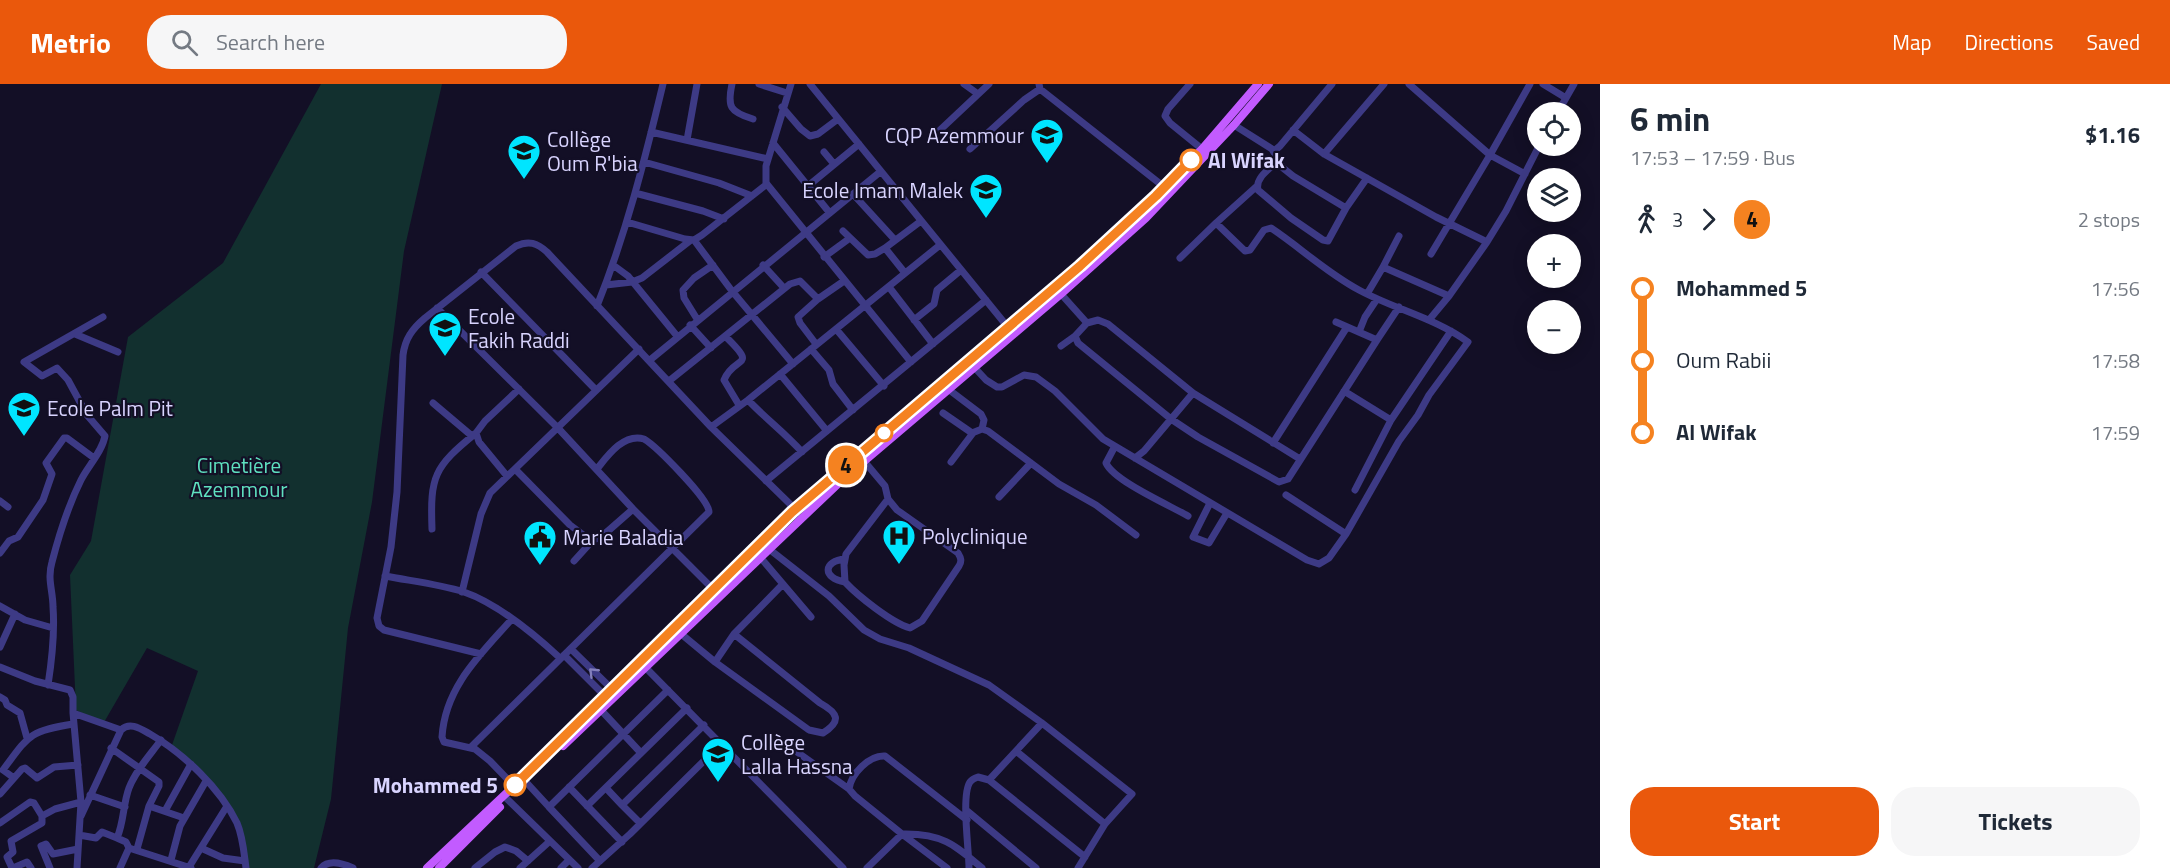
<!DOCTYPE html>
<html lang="en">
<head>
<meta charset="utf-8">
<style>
  body { margin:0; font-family:"Titillium Web",sans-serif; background:#f6f6f7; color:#1f2937; height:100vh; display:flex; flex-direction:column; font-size:22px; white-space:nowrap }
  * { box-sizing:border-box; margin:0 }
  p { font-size:20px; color:#747a83 }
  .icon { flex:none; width:33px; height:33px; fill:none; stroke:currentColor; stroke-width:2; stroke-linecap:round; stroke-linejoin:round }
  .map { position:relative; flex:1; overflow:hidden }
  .details { display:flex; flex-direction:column; background:#fff; width:570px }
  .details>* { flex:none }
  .badge { padding:0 12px; border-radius:20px; font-size:21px; line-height:39px }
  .fabs { position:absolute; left:1527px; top:18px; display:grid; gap:12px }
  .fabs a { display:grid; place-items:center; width:54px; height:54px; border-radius:50%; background:#fff; box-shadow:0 3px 15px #0003; font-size:30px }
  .map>.badge { position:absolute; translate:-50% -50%; box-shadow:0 0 0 3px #fff }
  .legs { display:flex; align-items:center; gap:9px; height:66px; padding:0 30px; font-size:20px }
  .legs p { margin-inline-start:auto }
  .overview { display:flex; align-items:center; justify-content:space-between; height:102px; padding:0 30px }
  h1 { font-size:33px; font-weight:700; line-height:45px }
  .primary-button { display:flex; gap:12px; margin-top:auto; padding:12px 30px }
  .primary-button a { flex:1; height:69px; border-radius:24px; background:#ea580c; color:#fff; font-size:24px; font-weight:700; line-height:69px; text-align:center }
  .primary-button a+a { background:#f6f6f7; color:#1f2937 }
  ul { padding:0 30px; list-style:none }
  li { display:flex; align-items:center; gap:21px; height:72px; font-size:22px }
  li i { display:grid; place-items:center; width:9px; height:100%; margin:0 8px; background:currentColor }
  li i::after { content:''; width:15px; height:15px; margin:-8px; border:4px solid; border-radius:50%; background:#fff }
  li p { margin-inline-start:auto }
  li:first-child i { background:linear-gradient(#0000 50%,currentColor 0) }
  li:last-child i { background:linear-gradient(currentColor 50%,#0000 0) }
  header { display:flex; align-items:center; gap:36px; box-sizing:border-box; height:84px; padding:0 30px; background:#ea580c; color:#fff }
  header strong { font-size:28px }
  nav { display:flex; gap:33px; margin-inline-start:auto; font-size:21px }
  .search { width:420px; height:54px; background:#f6f6f7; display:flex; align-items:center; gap:15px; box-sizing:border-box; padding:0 21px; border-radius:24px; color:#747a83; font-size:22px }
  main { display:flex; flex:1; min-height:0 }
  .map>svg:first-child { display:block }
</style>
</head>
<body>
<header>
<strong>Metrio</strong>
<div class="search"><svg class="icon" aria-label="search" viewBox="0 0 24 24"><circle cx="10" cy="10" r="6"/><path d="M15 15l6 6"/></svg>Search here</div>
<nav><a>Map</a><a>Directions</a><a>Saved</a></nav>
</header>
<main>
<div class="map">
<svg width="1600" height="784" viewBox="0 0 1600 784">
  <rect width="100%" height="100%" fill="#130f26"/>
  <path fill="#12302f" d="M321,0H442L404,167L372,418L348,544L331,715L314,784H247L241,746L202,690L172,661L198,587L147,564L103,640L76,626L70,491L91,457L128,253L223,179Z"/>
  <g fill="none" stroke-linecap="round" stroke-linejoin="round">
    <path stroke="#3d3a85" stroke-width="7" d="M732,0C727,23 730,28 753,35
      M759,0L787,9
      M791,0L766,82V99L911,278
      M810,0L1011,247
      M964,0L978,10
      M1039,0L1040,5L1168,106
      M1190,0L1168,25L1165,32L1170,39L1202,65
      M1409,0L1490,71L1530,0
      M1543,0L1566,14
      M782,23L801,45L810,52L818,50L838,35
      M1558,28L1574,0
      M1234,41L1272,65L1283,84L1293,92L1346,124L1328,157L1323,156L1291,134L1258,106C1255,94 1269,85 1278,77
      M1293,46L1324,70L1436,133L1487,158L1506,127L1539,62
      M939,47L989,0
      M651,48L768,75
      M687,56L697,0
      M773,59L829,128
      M970,65L1024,16L1040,5
      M1274,67L1280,62L1332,0
      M824,68L834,80
      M1324,70L1384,0
      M644,78L719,99L752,112
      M808,102L859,60
      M635,109L703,127L724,135
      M853,110L895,156
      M1346,124L1367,94
      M627,138L685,155L694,156L702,151L767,100
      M843,147L868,171L875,170L885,164L905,189
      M694,156L732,207L793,280
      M885,164L921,137
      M1431,170L1490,71L1525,90
      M824,173L850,154
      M1180,174L1216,139
      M613,181L628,192L677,252
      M763,181L784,204
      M1383,183L1399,152
      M481,188L596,306
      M606,201L632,198L642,194L691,156
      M889,203L933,260
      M1061,210L1087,239L1075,252L1078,259L1171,335L1198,353L1279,398L1288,395L1377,256L1336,238
      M1367,210L1383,183L1449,212L1487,158
      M597,222C626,150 645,75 663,0
      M437,224L557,343L633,425L716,508
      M697,235L684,214L683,206L694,194L713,181
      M914,236L934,220L937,206L961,186
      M1429,236L1449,212
      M1087,239L1098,236L1108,240L1193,309L1300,375
      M690,241L711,264
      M836,245L884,302
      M1359,248L1365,233L1377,215
      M75,250L118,268
      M726,253C759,285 734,271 724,296L739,321
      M1377,256L1399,223
      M816,260L800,239L798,233L818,215L844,197
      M1061,262L1075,252
      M811,265L829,286L833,300L853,326
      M650,276L880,88
      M974,283L986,296L997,303H1002L1024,291L1036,293L1055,307L1103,355L1307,476L1319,480L1329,474L1346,450L1399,357L1418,331L1429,311L1468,258C1435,234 1394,225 1359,206C1327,189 1301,164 1271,144L1264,146L1250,166L1245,167L1216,139L1257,102
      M780,290L827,347
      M669,297L790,200L800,197L818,215
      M948,305L981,330L984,336L982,345
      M1344,307L1391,336
      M748,316C765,334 785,349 802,368
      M433,319L472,352
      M943,329L972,349L982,345L988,347L1059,400L1096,421L1136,451
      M711,343L748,316L940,161
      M1273,359L1347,243
      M1115,362L1106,379C1114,397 1169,421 1188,432
      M1135,374L1144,367L1193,309
      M864,377L885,402L888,415L846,470L844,481L845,498C858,512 892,539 910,544L922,537L959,482C962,477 961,474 958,469L897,426L888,415
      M951,378L973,349
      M515,385L570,441L590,456L600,454L633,425
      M507,392L479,358L476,349L485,337L519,305
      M766,397L986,216
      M1355,406L1391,336L1451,247
      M1286,411L1346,450
      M999,413L1031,379
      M0,417L8,423
      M1210,419L1193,453L1209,459L1227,429
      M432,445C430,392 434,383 476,349
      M769,465L829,512L864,546L880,555L909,564L989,601L1042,639L1132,710L1105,740L1078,784
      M0,469L9,457L18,453L43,416L52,390L46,379L64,354H67L94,374
      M760,473L811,533
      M574,477L593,456
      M385,492C411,497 439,500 464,508C496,519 535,551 560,574
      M845,498C822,494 823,477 845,475
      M462,508L481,430L490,409L639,265
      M0,522L25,536L53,544
      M511,536C480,571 445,603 442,653L444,658L475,665L490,677L518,706
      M680,549L715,578L809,646L823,649C842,637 838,629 820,619L734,550L715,578
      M734,550L783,500
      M0,563L15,530
      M571,565L615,608
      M481,570L384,546L379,542L377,534L391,463L397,408L403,271C405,255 412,245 425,234L516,162C529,156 537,159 547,168L711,343L790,420L792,428L800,436
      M564,571L609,616
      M0,583L35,597L70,606L73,613V629L121,646
      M645,583L843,784
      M48,601C52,575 55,549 53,523C53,507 47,495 52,478C59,451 68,422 81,396C88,382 102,368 105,352L87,331L68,296L57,284L42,292L24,278L103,233
      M0,613L5,616L7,621L20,629L27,654
      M600,625L641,669
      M73,629L81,718L77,784
      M1042,639L989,696L1085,773
      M471,663L709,428C709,415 656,362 644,355C624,349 608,371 597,385
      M111,664L159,698V702L149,722
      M1016,667L1105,740
      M797,668L849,705
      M14,694L3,686C29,651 29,647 73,640
      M526,698L549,723
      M569,703L622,758
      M606,704L622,721
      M0,710L22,685L25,684L37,694L54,683L78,681
      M90,711L125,723
      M504,712L578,784
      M587,722L687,624
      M966,726L1036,784
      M165,727L191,680
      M81,732L121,646C130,637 141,645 150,650C183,669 220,704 237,739C243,753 244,769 246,784
      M0,739L30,718L34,719L42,732
      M640,739L622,721L704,641
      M79,751L96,754L102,748L117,754
      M129,764L126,758L117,754C124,738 123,720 129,704C136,686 150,671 161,656
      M201,764L223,774L245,777
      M137,765L149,722L184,734
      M171,776L180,742L206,697
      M600,777L549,723L668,606
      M189,783L227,722
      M12,784L7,773L13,768L11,757L42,739V732L55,725L81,718
      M13,784L27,778L31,784
      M50,784L41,762L46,760L53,770L78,765
      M120,784L129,764L191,784
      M321,784C329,775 342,779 353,784
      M475,784L495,768L505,763L516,767L528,777
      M520,784L550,757
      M561,784L569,776
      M592,784L630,750L722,659
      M867,784L902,750C941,749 954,760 982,784
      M947,784L902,750L855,712L849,705C851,690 869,671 885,672L967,736
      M969,784C969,766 961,711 970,698C972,695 975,694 978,693L989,696"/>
    <path stroke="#c25bff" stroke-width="8" d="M563,662L841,397L1061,210L1146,134L1234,41L1269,0
      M427,784L514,702L799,422L1062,198L1147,120L1202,65L1258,0
      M439,784L500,723"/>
  </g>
  <defs><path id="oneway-chevron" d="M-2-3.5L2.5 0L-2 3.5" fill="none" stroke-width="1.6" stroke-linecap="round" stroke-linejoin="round" transform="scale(1.5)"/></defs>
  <use stroke="#837fbc" href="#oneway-chevron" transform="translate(593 588) rotate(-136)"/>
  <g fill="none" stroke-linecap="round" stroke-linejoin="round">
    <defs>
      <path id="line-1" d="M515,701L792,428L1080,182L1156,112L1191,76"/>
    </defs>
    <use href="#line-1" stroke="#fff" stroke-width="14"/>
    <use href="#line-1" stroke="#f58220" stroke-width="9"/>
  </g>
  <defs>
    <symbol id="school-pin" viewBox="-11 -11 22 30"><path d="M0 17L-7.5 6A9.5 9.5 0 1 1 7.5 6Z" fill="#00e5ff" stroke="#130f26"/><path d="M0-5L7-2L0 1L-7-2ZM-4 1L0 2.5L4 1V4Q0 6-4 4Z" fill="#111"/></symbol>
    <symbol id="hospital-pin" viewBox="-11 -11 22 30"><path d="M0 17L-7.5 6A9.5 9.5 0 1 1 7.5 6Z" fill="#00e5ff" stroke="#130f26"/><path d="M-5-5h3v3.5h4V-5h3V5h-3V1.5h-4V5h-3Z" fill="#111"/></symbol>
    <symbol id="civic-pin" viewBox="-11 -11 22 30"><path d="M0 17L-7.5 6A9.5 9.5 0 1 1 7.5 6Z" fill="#00e5ff" stroke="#130f26"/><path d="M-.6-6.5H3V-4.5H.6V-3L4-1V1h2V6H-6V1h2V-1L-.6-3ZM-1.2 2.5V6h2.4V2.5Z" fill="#111"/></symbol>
  </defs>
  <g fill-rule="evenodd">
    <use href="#school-pin" x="1028" y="32" width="38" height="52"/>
    <use href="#school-pin" x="505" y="48" width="38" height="52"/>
    <use href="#school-pin" x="967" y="87" width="38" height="52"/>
    <use href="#school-pin" x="426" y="225" width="38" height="52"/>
    <use href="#school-pin" x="5" y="305" width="38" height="52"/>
    <use href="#hospital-pin" x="880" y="433" width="38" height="52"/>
    <use href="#civic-pin" x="521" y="434" width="38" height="52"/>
    <use href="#school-pin" x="699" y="651" width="38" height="52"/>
  </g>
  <g fill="#fff" stroke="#f58220" stroke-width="3">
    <circle cx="1191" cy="76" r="10"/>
    <circle cx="884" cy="349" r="8"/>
    <circle cx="515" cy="701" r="10"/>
  </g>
  <g text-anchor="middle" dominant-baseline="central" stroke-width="4.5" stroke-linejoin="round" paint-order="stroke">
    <g font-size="21" fill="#d9d4ff" stroke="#130f26" text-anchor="start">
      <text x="1024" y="51" text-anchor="end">CQP Azemmour</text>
      <text x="547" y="55">Collège<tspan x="547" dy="24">Oum R'bia</tspan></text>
      <text x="963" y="106" text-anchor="end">Ecole Imam Malek</text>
      <text x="468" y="232">Ecole<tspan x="468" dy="24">Fakih Raddi</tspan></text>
      <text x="47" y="324">Ecole Palm Pit</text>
      <text x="922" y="452">Polyclinique</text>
      <text x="563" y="453">Marie Baladia</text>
      <text x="741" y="658">Collège<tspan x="741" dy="24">Lalla Hassna</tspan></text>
    </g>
    <g font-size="21" font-weight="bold" fill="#d9d4ff" stroke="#130f26" text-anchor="start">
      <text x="1208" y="76">Al Wifak</text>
      <text x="498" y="701" text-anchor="end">Mohammed 5</text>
    </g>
    <g font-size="21" fill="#5fe0c0" stroke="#130f26">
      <text x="239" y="381">Cimetière<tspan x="239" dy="24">Azemmour</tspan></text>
    </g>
  </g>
</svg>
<div class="fabs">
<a><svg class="icon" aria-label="locate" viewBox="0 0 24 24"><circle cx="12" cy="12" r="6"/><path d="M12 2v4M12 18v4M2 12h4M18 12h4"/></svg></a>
<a><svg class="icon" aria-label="layers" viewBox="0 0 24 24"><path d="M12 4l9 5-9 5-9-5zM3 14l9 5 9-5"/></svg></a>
<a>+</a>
<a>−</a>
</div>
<b class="badge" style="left:846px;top:381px;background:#f58220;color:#111">4</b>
</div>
<section class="details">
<div class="overview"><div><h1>6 min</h1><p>17:53 – 17:59 · Bus</p></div><b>$1.16</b></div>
<div class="legs"><svg class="icon" aria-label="walk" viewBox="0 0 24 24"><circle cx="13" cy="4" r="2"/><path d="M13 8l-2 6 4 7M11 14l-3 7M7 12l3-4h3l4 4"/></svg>3<svg class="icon" aria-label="forward" viewBox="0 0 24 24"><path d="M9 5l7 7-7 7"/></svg><b class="badge" style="background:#f58220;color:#111">4</b><p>2 stops</p></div>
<ul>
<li><i style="color:#f58220"></i><b>Mohammed 5</b><p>17:56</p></li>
<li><i style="color:#f58220"></i><span>Oum Rabii</span><p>17:58</p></li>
<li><i style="color:#f58220"></i><b>Al Wifak</b><p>17:59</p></li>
</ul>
<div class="primary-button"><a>Start</a><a>Tickets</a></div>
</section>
</main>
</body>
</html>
